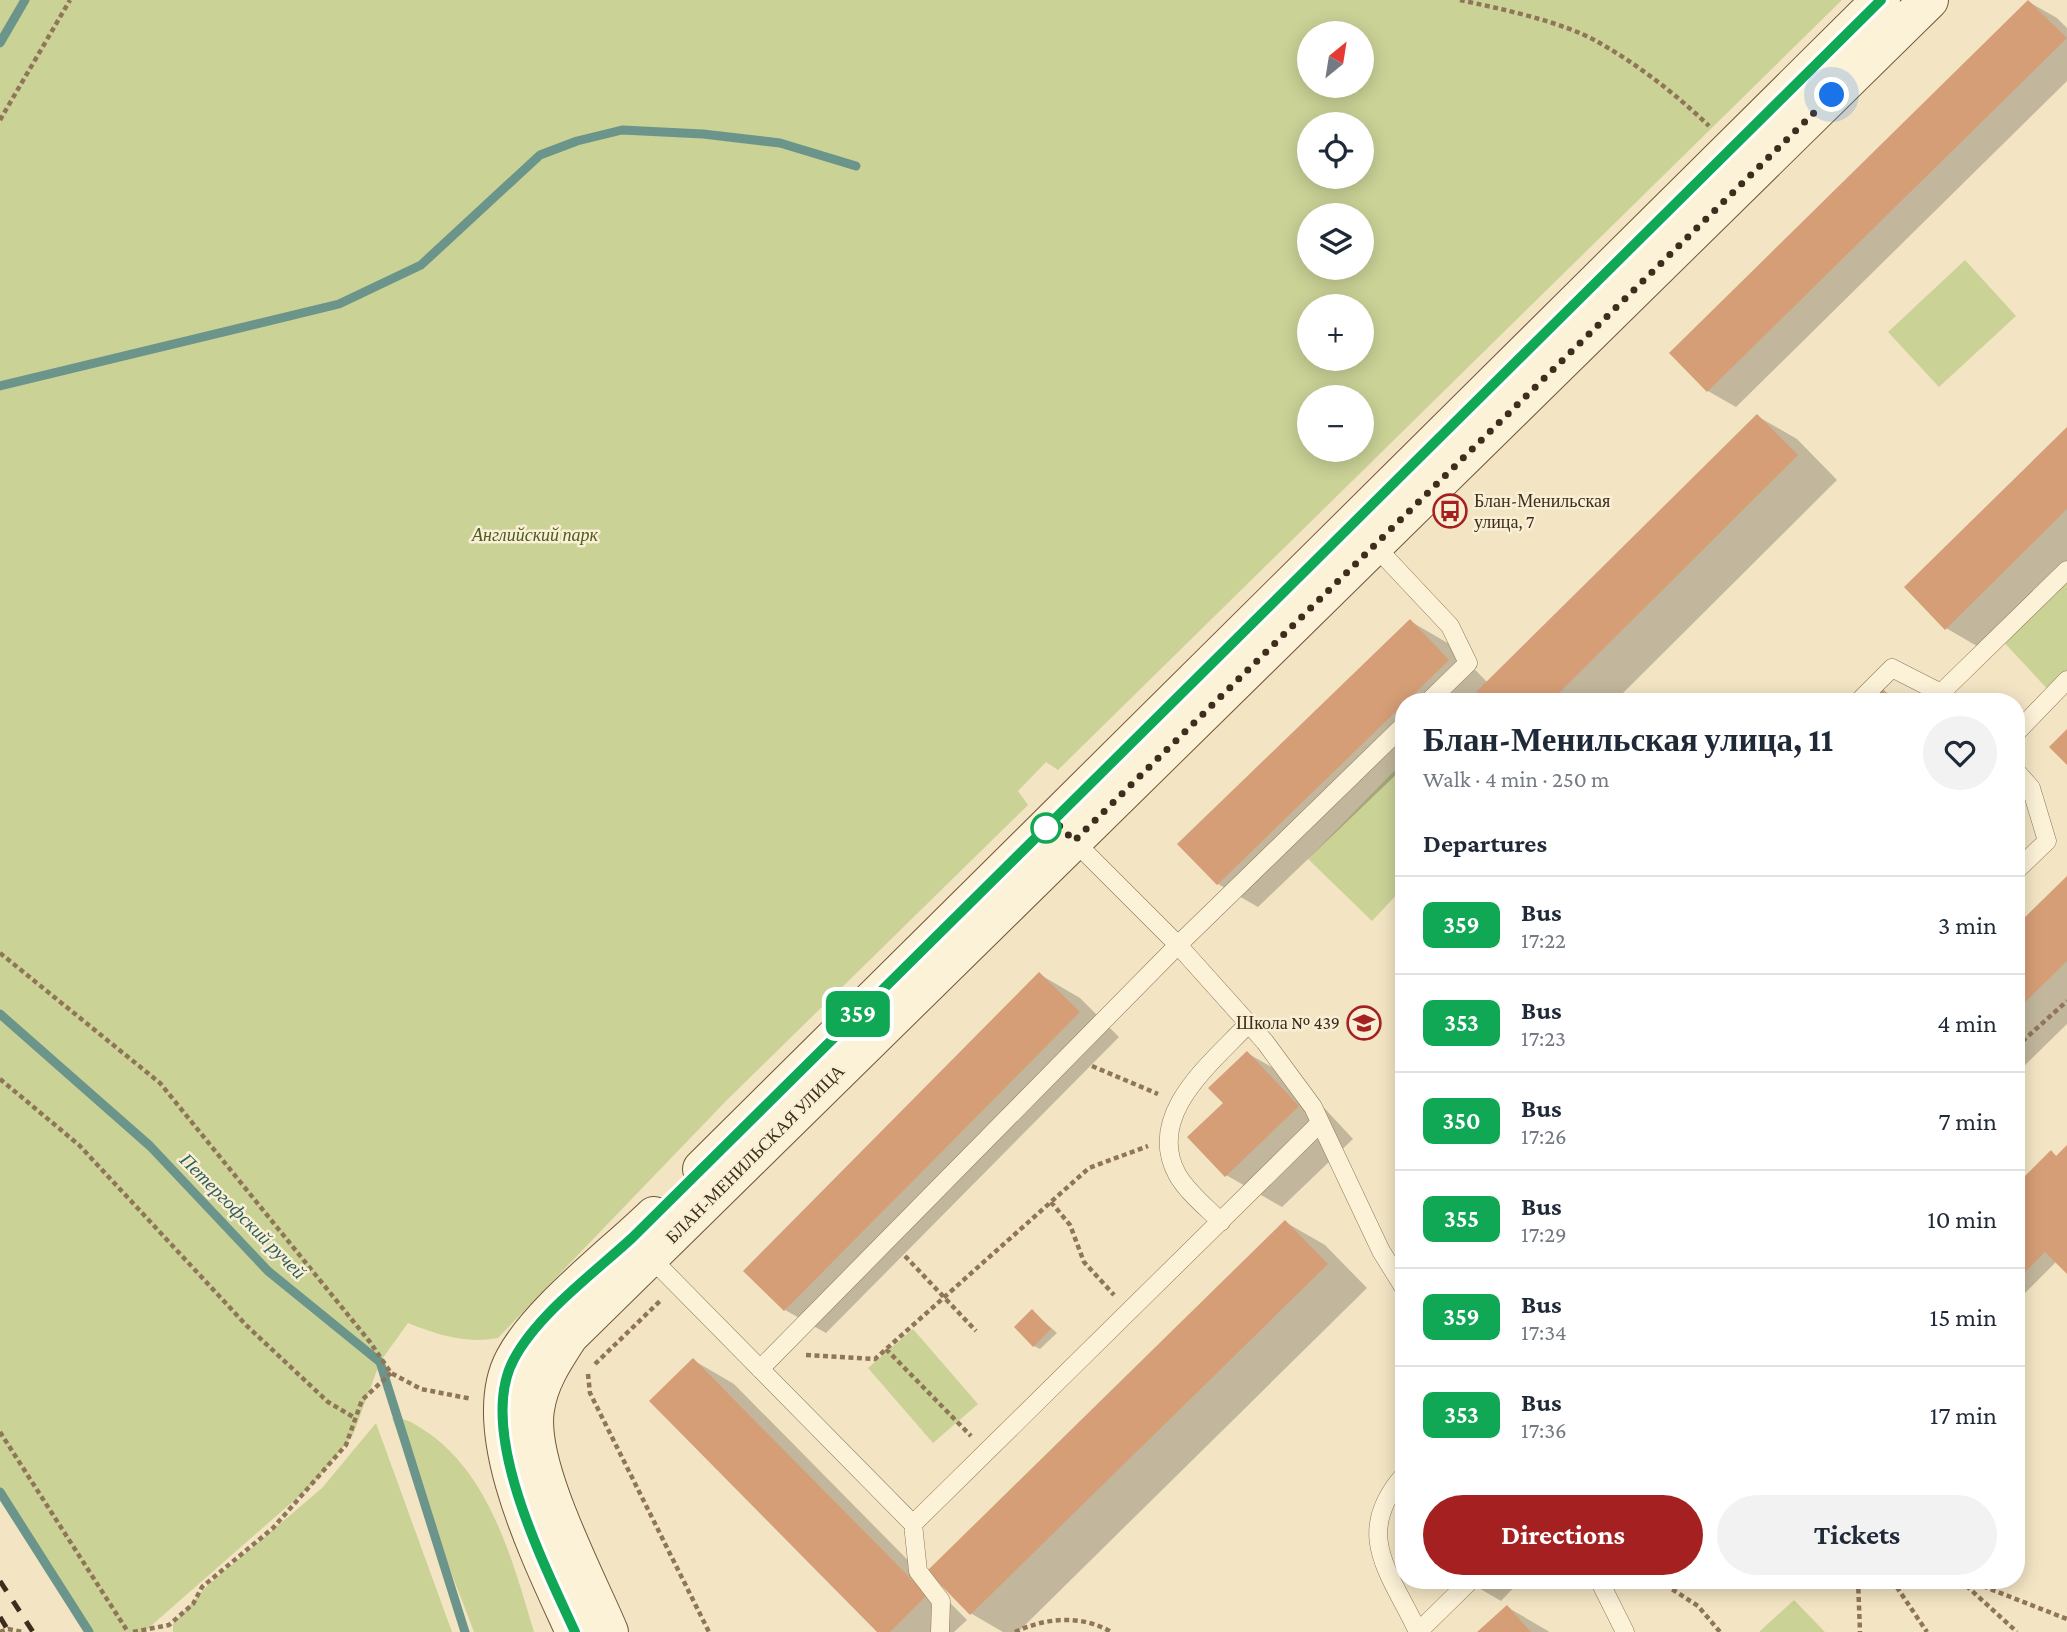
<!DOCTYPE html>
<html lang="en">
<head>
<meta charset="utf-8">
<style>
  body { margin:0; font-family:"Crimson Pro",serif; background:#f2f2f3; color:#1f2937; height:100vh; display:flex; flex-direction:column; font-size:26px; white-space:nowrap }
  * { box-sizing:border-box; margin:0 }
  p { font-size:23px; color:#747a83 }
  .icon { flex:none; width:38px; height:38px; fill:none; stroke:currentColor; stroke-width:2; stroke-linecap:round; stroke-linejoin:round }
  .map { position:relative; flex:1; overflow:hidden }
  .panel { position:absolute; left:1395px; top:693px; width:630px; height:896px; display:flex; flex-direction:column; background:#fff; border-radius:28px; box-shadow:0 4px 18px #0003 }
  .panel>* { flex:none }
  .badge { padding:0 14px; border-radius:10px; font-size:24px; line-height:46px }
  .needle { width:46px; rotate:30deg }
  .tools { position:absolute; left:1297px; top:21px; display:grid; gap:14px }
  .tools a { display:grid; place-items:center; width:77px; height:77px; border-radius:50%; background:#fff; box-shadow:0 4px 18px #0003; font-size:35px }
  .you { position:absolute; width:35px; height:35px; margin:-18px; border:5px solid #fff; border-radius:50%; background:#1a73e8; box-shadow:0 0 0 10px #1a73e833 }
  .map>.badge { position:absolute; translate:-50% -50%; box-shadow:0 0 0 4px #fff }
  h2 { padding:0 28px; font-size:26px; line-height:63px }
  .round { display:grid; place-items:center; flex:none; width:74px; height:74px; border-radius:37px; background:#f2f2f3 }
  .headline { display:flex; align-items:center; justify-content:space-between; height:119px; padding:0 28px }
  h1 { font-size:33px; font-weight:700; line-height:52px }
  .primary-button { display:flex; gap:14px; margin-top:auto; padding:14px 28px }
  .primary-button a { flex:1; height:80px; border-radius:42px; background:#a52121; color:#fff; font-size:28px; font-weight:700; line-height:80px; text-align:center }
  .primary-button a+a { background:#f2f2f3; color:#1f2937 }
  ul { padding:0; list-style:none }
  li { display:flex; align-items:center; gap:21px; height:98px; padding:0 28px; border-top:2px solid #e0e1e3 }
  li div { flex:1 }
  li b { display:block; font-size:26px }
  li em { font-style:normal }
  li .badge { min-width:77px; font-weight:700; text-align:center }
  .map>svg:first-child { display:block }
</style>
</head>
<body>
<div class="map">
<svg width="2067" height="1632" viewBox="0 0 2067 1632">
  <rect width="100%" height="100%" fill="#f3e5c4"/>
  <path fill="#cbd296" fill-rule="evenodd" d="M0,0H1842L1058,770L1046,762L1018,791L1028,805L726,1101L498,1338C466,1344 438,1335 408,1323L380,1362L353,1435L314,1483L144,1632H89L0,1492ZM1309,33H1362V86H1309ZM1309,124H1362V177H1309ZM1309,215H1362V268H1309ZM1309,306H1362V359H1309ZM1309,397H1362V450H1309Z
    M1965,260L2016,316L1939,387L1888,332Z
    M2067,570V680L2053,695L1999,637Z
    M1403,762V888L1372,921L1308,859Z
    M913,1329L978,1404L933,1443L868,1368Z
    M392,1418C409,1418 416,1425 430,1434C492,1479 513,1563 534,1632H474Z
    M376,1423L452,1632H173V1624L207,1586L322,1488Z
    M1794,1600L1825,1632H1759Z"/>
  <path fill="#0003" d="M2029,2L2057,18L2067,28V81L1736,407L1708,391L1672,353Z
    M1757,416L1797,439L1837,480L1614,702H1488L1480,694L1471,702H1404V767L1258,907L1218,884L1410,621L1451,645L1488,683Z
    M2067,429V573L1987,652L1946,628Z
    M1882,690L1895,697L1899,702H1869Z
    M2067,878V1024L2016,1074V928Z
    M1039,974L1080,998L1119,1037L826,1333L785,1310Z
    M1247,1053L1303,1085L1353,1139L1282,1207L1226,1175L1225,1103Z
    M2067,1147V1272L2057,1261L2018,1300L2016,1187L2051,1153L2058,1157Z
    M1285,1222L1325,1245L1367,1288L1018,1632H1003L972,1614L930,1571Z
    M1032,1311L1057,1333L1040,1349L1034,1346Z
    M693,1360L734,1384L967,1620L954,1632H880Z
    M1465,1580H1521L1501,1601Z
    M1507,1607L1548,1631L1549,1632H1480Z"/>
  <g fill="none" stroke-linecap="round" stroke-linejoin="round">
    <path stroke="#6b958b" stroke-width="9" d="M0,43L25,0
      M0,386L339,304L421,265L540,155L577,141L622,130L703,134L780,143L856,166
      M0,1014L150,1146L268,1271L380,1362L465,1632
      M0,1492L89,1632"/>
  </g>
  <path fill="#d59e76" d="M2028,0L2067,38L1707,392L1669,353Z
    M1757,414L1798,455L1550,702H1485L1476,692Z
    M2067,427V509L1945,630L1904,587Z
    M1410,619L1449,660L1217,885L1177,844Z
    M1881,687L1895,702H1867Z
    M2067,729V765L2049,747Z
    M2067,876V961L2016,1011V926Z
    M1039,972L1080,1012L784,1311L743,1271Z
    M1247,1051L1299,1106L1225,1177L1187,1137L1223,1103L1208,1088Z
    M2067,1145V1274L2045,1252L2016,1281V1185L2051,1150L2056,1156Z
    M1285,1220L1328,1264L970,1615L927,1571Z
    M1032,1309L1051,1329L1033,1347L1014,1327Z
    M693,1358L927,1595L890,1632H877L649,1401Z
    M1507,1605L1531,1632H1477Z"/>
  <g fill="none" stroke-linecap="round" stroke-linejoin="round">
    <defs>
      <path id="lane" d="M1372,543L1450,626L1468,663L1428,702
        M1941,693L2067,570
        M1858,702L1892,668L1941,693L1950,702
        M2016,733L2067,680
        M2016,771L2031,788L2047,841L2016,871
        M1072,839L1178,945L1265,1042L1313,1107L1381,1251L1404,1288
        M1221,1222C1207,1208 1186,1191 1177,1174C1145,1114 1212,1063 1248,1024
        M646,1253L913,1524L1320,1123
        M760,1369L1178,945L1404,725
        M1404,1475C1352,1534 1390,1572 1418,1632
        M913,1524L918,1571L941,1601L940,1632
        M1599,1580L1625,1632
        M1418,1632L1471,1580"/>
      <path id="secondary" d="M702,1169L1881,0
        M575,1632C545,1565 476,1431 514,1360C538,1313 614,1255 654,1216
        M609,1632C586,1577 526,1466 535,1409C539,1381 554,1359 569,1336L1929,0"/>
    </defs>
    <use href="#lane" stroke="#907658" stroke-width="19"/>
    <use href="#secondary" stroke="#71573b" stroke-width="40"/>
    <path stroke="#907658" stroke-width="4.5" stroke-dasharray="5 3.5" stroke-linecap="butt" d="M1460,0C1501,9 1561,21 1598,42C1637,64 1676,94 1709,126
      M0,120L70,0
      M0,953L160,1083L370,1342L391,1373L421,1389L472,1399
      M2016,1047L2067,1001
      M1092,1066L1158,1094
      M0,1079L79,1145L247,1326L328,1402L355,1418
      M1051,1202L1070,1225L1084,1262L1114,1295
      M905,1256L976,1331
      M886,1349L971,1436
      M806,1355L875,1359L1089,1168L1148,1146
      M595,1364L661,1300
      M588,1374L590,1393L709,1632
      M0,1432L128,1632
      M1658,1580L1698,1606L1720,1632
      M1858,1580L1860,1632
      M1892,1580L1927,1632
      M1960,1580L2017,1632
      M1967,1580L2067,1619
      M0,1632L8,1629L23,1632
      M133,1632L169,1625L193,1604L202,1587L273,1528L346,1445L362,1400L391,1373
      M1015,1632C1045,1618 1081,1614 1111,1632"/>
    <use href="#lane" stroke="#fcf2d8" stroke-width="18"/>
    <use href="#secondary" stroke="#fcf2d8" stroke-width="38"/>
    <path stroke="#3e2d1d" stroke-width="5" stroke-dasharray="12 12" stroke-linecap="butt" d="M0,1581L33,1632
      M0,1617L9,1632"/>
  </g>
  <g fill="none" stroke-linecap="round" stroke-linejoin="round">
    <defs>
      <path id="line" d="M575,1632C545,1566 475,1430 514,1359C538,1314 594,1273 632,1238L1881,0"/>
    </defs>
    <use href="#line" stroke="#fff" stroke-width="16"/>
    <use href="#line" stroke="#10a855" stroke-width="10"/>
    <path stroke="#3e2d1d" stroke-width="7" stroke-dasharray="0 12.6" d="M1046,828L1044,830L1054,820L1074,841L1832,95"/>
  </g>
  <defs>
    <symbol id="bus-ring" viewBox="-11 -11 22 22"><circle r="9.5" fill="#f9efd4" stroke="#a52121" stroke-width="1.5"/><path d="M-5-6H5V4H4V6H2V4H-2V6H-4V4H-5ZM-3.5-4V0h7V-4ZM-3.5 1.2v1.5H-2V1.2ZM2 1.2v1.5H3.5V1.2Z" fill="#a52121"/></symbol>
    <symbol id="school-ring" viewBox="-11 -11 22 22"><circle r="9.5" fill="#f9efd4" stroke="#a52121" stroke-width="1.5"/><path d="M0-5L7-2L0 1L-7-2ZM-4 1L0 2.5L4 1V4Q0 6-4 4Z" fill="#a52121"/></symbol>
  </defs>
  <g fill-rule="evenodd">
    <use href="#bus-ring" x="1431" y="492" width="38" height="38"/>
    <use href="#school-ring" x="1345" y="1004" width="38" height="38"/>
  </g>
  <circle fill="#fff" stroke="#10a855" stroke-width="3.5" cx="1046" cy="828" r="14"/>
  <g text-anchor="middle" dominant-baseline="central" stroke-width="5" stroke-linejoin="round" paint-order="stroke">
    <g font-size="18" fill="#3e2d1d" stroke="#f9efd4" text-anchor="start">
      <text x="1474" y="501">Блан-Менильская<tspan x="1474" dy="21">улица, 7</tspan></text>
      <text x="1340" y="1023" text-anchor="end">Школа № 439</text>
    </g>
    <g font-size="18" font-style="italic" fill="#4d5d22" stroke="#f9efd4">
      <text x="535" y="535">Английский парк</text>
    </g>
    <g font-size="18" fill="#3e2d1d" stroke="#f9efd4">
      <text transform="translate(755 1154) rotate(-45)">БЛАН-МЕНИЛЬСКАЯ УЛИЦА</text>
    </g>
    <g font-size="19" font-style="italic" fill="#2b5f5c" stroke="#f9efd4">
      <text transform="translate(243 1216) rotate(45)">Петергофский ручей</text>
    </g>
  </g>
</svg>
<div class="tools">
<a><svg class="needle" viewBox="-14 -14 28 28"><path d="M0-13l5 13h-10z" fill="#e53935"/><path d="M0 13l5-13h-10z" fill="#747a83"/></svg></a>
<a><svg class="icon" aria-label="locate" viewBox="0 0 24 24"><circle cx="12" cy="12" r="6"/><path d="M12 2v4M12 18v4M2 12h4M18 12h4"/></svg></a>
<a><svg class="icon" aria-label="layers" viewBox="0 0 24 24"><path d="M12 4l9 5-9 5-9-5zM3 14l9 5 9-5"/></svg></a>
<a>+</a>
<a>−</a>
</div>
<div class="you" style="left:1832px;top:95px"></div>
<b class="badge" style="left:858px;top:1014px;background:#10a855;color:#fff">359</b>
<section class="panel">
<div class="headline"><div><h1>Блан-Менильская улица, 11</h1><p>Walk · 4 min · 250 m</p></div><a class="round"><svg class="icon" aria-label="heart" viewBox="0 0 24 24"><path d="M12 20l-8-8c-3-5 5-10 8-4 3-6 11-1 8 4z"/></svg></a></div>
<h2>Departures</h2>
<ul>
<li><span class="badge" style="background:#10a855;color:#fff">359</span><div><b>Bus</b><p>17:22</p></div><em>3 min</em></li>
<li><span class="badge" style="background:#10a855;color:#fff">353</span><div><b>Bus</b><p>17:23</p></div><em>4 min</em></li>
<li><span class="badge" style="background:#10a855;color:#fff">350</span><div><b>Bus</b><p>17:26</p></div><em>7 min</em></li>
<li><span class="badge" style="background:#10a855;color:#fff">355</span><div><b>Bus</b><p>17:29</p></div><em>10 min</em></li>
<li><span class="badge" style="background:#10a855;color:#fff">359</span><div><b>Bus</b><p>17:34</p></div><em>15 min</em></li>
<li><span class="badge" style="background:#10a855;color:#fff">353</span><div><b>Bus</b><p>17:36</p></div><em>17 min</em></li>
</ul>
<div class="primary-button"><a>Directions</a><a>Tickets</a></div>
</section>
</div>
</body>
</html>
